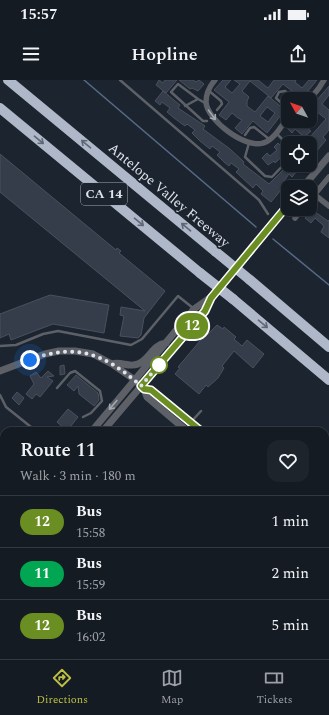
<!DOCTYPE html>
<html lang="en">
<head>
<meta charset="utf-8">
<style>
  body { margin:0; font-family:Spectral,serif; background:#1e242b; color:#f1f3f6; height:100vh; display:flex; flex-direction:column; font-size:15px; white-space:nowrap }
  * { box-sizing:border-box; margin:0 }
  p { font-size:13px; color:#9da1a6 }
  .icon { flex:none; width:22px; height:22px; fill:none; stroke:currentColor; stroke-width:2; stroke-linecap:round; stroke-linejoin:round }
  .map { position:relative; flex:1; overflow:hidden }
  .sheet { position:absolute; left:0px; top:347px; width:329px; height:232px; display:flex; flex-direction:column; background:#151b23; border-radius:12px 12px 0 0; box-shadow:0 1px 3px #0004,0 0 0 1px #343941 }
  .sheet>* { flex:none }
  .badge { padding:0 8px; border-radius:13px; font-size:14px; line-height:26px }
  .needle { width:26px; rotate:310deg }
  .tools { position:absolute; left:281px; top:12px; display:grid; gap:8px }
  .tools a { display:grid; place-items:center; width:36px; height:36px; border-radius:8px; background:#151b23; box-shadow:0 1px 3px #0004,0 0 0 1px #343941; font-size:20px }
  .you { position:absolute; width:20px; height:20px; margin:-10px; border:3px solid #fff; border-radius:50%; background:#1a73e8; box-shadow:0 0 0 6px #1a73e833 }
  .map>.badge { position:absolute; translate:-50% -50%; box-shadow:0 0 0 2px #fff }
  .round { display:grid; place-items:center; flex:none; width:42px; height:42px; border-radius:12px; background:#1e242b }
  .summary { display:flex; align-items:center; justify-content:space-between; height:68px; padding:0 20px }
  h1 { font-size:19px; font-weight:600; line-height:30px }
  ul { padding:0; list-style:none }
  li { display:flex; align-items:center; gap:12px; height:52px; padding:0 20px; border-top:1px solid #343941 }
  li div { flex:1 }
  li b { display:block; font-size:15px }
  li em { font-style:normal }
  li .badge { min-width:44px; font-weight:700; text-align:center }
  .status { display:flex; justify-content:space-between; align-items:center; height:28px; padding:0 20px; background:#151b23; direction:ltr }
  .status svg { height:11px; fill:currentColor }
  header { display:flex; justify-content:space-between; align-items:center; height:52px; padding:0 20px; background:#151b23; font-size:18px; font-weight:600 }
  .dock { display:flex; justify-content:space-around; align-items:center; height:56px; border-top:1px solid #343941; background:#151b23; font-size:11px; color:#9da1a6 }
  .dock a { display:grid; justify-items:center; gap:2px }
  .dock .current { color:#bdbf43 }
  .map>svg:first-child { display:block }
</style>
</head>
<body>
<div class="status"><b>15:57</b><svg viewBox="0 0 49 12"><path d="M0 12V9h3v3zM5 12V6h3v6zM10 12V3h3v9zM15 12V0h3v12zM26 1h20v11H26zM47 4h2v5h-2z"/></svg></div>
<header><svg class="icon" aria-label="menu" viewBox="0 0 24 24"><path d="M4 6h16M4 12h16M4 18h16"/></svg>Hopline<svg class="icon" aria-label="share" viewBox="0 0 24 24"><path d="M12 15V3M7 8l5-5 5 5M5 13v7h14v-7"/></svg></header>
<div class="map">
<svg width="329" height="579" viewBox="0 0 329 579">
  <rect width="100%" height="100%" fill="#1c242f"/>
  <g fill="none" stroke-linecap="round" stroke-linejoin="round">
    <path stroke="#566987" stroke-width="1.5" d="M84,0L256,147
      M273,159L329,205"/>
  </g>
  <path fill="#353d4a" stroke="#49515f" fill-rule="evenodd" d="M159,0L163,3L165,0H177L166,13L156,5Z
    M179,0H193L196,2L199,0L204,4L198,11L192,8L190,9Z
    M223,0H231L225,7L232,13L240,4L234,0H258L268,8L274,0H296L295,2L302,8L309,0H317L304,16L298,13L297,15L283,4L271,18L250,1L242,11L249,17L247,21V26L255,32L268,16L285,30L267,53L253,41L242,54L235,48L242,40L238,38L232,33L226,40L219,35L229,22L214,10ZM267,27L275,33L268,42L260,36Z
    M329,6V15L322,24L329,30V50L323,57L326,60L315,73L310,69V57L326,39L311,27Z
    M163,11L180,25L178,28L205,46L203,49L230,69L244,82L243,84L269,104L288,85H302L292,97L289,94L283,102L286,104L271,122L261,114L263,111L256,104L253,108L236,92L239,89L231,83L229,86L224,82L217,75L220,72L212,66L210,69L200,61L192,53L195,50L187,44L185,46L174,38L167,32L170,28L162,22L160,25L155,21Z
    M293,41L297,44L300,43L311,51L304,57L295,49L292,53L287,48Z
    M278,63L287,72L275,83L274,81L268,85L262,78L267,73L270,76L277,70L274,67Z
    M0,74L116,170L117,168L121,171L119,173L165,211L144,238L141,255L138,258L120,256L124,236L120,235L121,227L145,231L0,112Z
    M312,130L328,141L329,140V158L321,152L324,146L315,138L311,143L305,138Z
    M50,215L109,225L104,253L53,244L11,260L9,254L0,258V234Z
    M217,245L223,249L224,247L236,257L234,259L242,266L247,260L264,274L253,288L234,271L222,286L224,288L218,298L208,307L206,305L199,314L175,294L180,288L178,287L205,255L206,256Z
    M64,285L65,294L60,295V286Z
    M48,291L54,296L47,297L53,301L40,317L36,314L32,319L26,314L34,304L30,296L36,292L41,298Z
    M76,295L98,313L99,320L94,326L79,314L78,306L74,311L67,305Z
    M17,312L24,318L19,325L12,318Z
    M68,329L78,337L67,351L57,342Z"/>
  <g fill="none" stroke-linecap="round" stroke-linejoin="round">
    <path stroke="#5d6167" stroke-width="2.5" d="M120,0L259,120L268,134
      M208,10L221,21L222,24L217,30
      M205,23L198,19L178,4L171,12L203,41H207
      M185,26L198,19
      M288,29L276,18L279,12L285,11L296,19
      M276,53L288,65
      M245,55L250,48L254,47L269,59
      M249,63L245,77L265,96L272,97L288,80
      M0,266L16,265L43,254L58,251L131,265L142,259L178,216L193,228
      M57,308L70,293L75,291L100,311L102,321L91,333L83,337
      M0,315L6,327L36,351
      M191,342L201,331
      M133,575L136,579
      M298,575L303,579"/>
    <path stroke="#5d6167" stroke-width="5.5" d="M215,0C209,7 206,13 206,22C207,40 245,69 263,63C274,60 282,45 288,37
      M310,19L319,8L324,0
      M310,111L329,126
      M310,120L329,97
      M295,138L302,129
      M0,542L4,538
      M62,575L65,579
      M75,579L81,575"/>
    <path stroke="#5d6167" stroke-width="7" d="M303,107L329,76
      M112,284C121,281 129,288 138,284C150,279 152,265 166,263
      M0,291L45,274L59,271H75L93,274L112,284L135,300L144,309L147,317L187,351
      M144,309L151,310L201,351
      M92,351L194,229L211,217
      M103,351L205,231L211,217L288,125
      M325,416L329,419
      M325,426L329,429
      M0,461L4,456
      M0,475L4,470
      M108,575L111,579
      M121,575L123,579"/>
    <path stroke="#aeb8c8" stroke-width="10" d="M8,0L216,172
      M0,28L200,193
      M250,200L329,267
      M233,219L329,300"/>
    <path stroke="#aeb8c8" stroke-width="10" d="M216,172L250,200
      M200,193L233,219"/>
  </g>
  <defs><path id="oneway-shaft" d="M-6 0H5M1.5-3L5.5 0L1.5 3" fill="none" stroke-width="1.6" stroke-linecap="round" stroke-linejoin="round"/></defs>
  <g stroke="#a4a9b0">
    <use href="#oneway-shaft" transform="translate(212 35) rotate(54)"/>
    <use href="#oneway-shaft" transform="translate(113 325) rotate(130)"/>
  </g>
  <g stroke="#5e6774">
    <use href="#oneway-shaft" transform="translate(39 60) rotate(40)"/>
    <use href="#oneway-shaft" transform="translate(86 64) rotate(-140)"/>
    <use href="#oneway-shaft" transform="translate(139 142) rotate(40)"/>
    <use href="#oneway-shaft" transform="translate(186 147) rotate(-140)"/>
    <use href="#oneway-shaft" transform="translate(263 244) rotate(40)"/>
  </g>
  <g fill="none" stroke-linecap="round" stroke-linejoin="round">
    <defs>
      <path id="line" d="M201,351L151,310L144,309L141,306L205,231L211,218L288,125"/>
    </defs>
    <use href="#line" stroke="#fff" stroke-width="9"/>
    <use href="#line" stroke="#6b8e23" stroke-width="6"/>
    <path stroke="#dfe4ec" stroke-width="4" stroke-dasharray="0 7.2" d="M30,280C76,262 105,274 141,306L159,285"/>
  </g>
  <circle fill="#fff" stroke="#6b8e23" stroke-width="2" cx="159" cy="285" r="8"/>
  <g text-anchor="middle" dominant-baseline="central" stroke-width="3.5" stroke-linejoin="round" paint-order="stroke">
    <rect fill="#1c242f" stroke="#a4aab3" stroke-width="1" x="81" y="103" width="46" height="22" rx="3"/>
    <g font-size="13" font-weight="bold" fill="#dfe4ec">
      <text x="104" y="114">CA 14</text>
    </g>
    <g font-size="14" fill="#dfe4ec" stroke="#1c242f">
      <text transform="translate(169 115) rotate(40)">Antelope Valley Freeway</text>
    </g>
  </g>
</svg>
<div class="tools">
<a><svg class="needle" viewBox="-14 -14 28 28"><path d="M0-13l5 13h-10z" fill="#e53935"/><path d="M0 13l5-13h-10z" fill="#9da1a6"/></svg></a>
<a><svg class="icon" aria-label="locate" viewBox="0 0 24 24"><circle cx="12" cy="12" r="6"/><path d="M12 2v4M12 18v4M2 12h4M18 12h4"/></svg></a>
<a><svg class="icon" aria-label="layers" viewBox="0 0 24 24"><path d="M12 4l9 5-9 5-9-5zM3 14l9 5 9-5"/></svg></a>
</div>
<div class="you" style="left:30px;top:280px"></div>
<b class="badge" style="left:192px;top:246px;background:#6b8e23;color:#fff">12</b>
<section class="sheet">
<div class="summary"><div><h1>Route 11</h1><p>Walk · 3 min · 180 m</p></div><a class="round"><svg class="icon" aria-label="heart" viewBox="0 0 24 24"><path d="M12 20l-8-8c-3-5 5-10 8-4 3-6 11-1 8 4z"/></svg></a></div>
<ul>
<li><span class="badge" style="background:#6b8e23;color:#fff">12</span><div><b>Bus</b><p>15:58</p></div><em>1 min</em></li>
<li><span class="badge" style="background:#00a651;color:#fff">11</span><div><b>Bus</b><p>15:59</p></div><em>2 min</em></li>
<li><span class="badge" style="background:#6b8e23;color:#fff">12</span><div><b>Bus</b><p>16:02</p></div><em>5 min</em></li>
</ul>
</section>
</div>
<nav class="dock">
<a class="current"><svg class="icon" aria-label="directions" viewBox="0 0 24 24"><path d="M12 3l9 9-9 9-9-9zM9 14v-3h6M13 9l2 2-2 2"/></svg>Directions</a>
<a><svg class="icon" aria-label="map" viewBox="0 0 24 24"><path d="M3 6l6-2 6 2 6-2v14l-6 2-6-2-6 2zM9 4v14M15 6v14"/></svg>Map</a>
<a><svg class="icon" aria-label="tickets" viewBox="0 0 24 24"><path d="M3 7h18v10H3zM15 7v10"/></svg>Tickets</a>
</nav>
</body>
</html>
